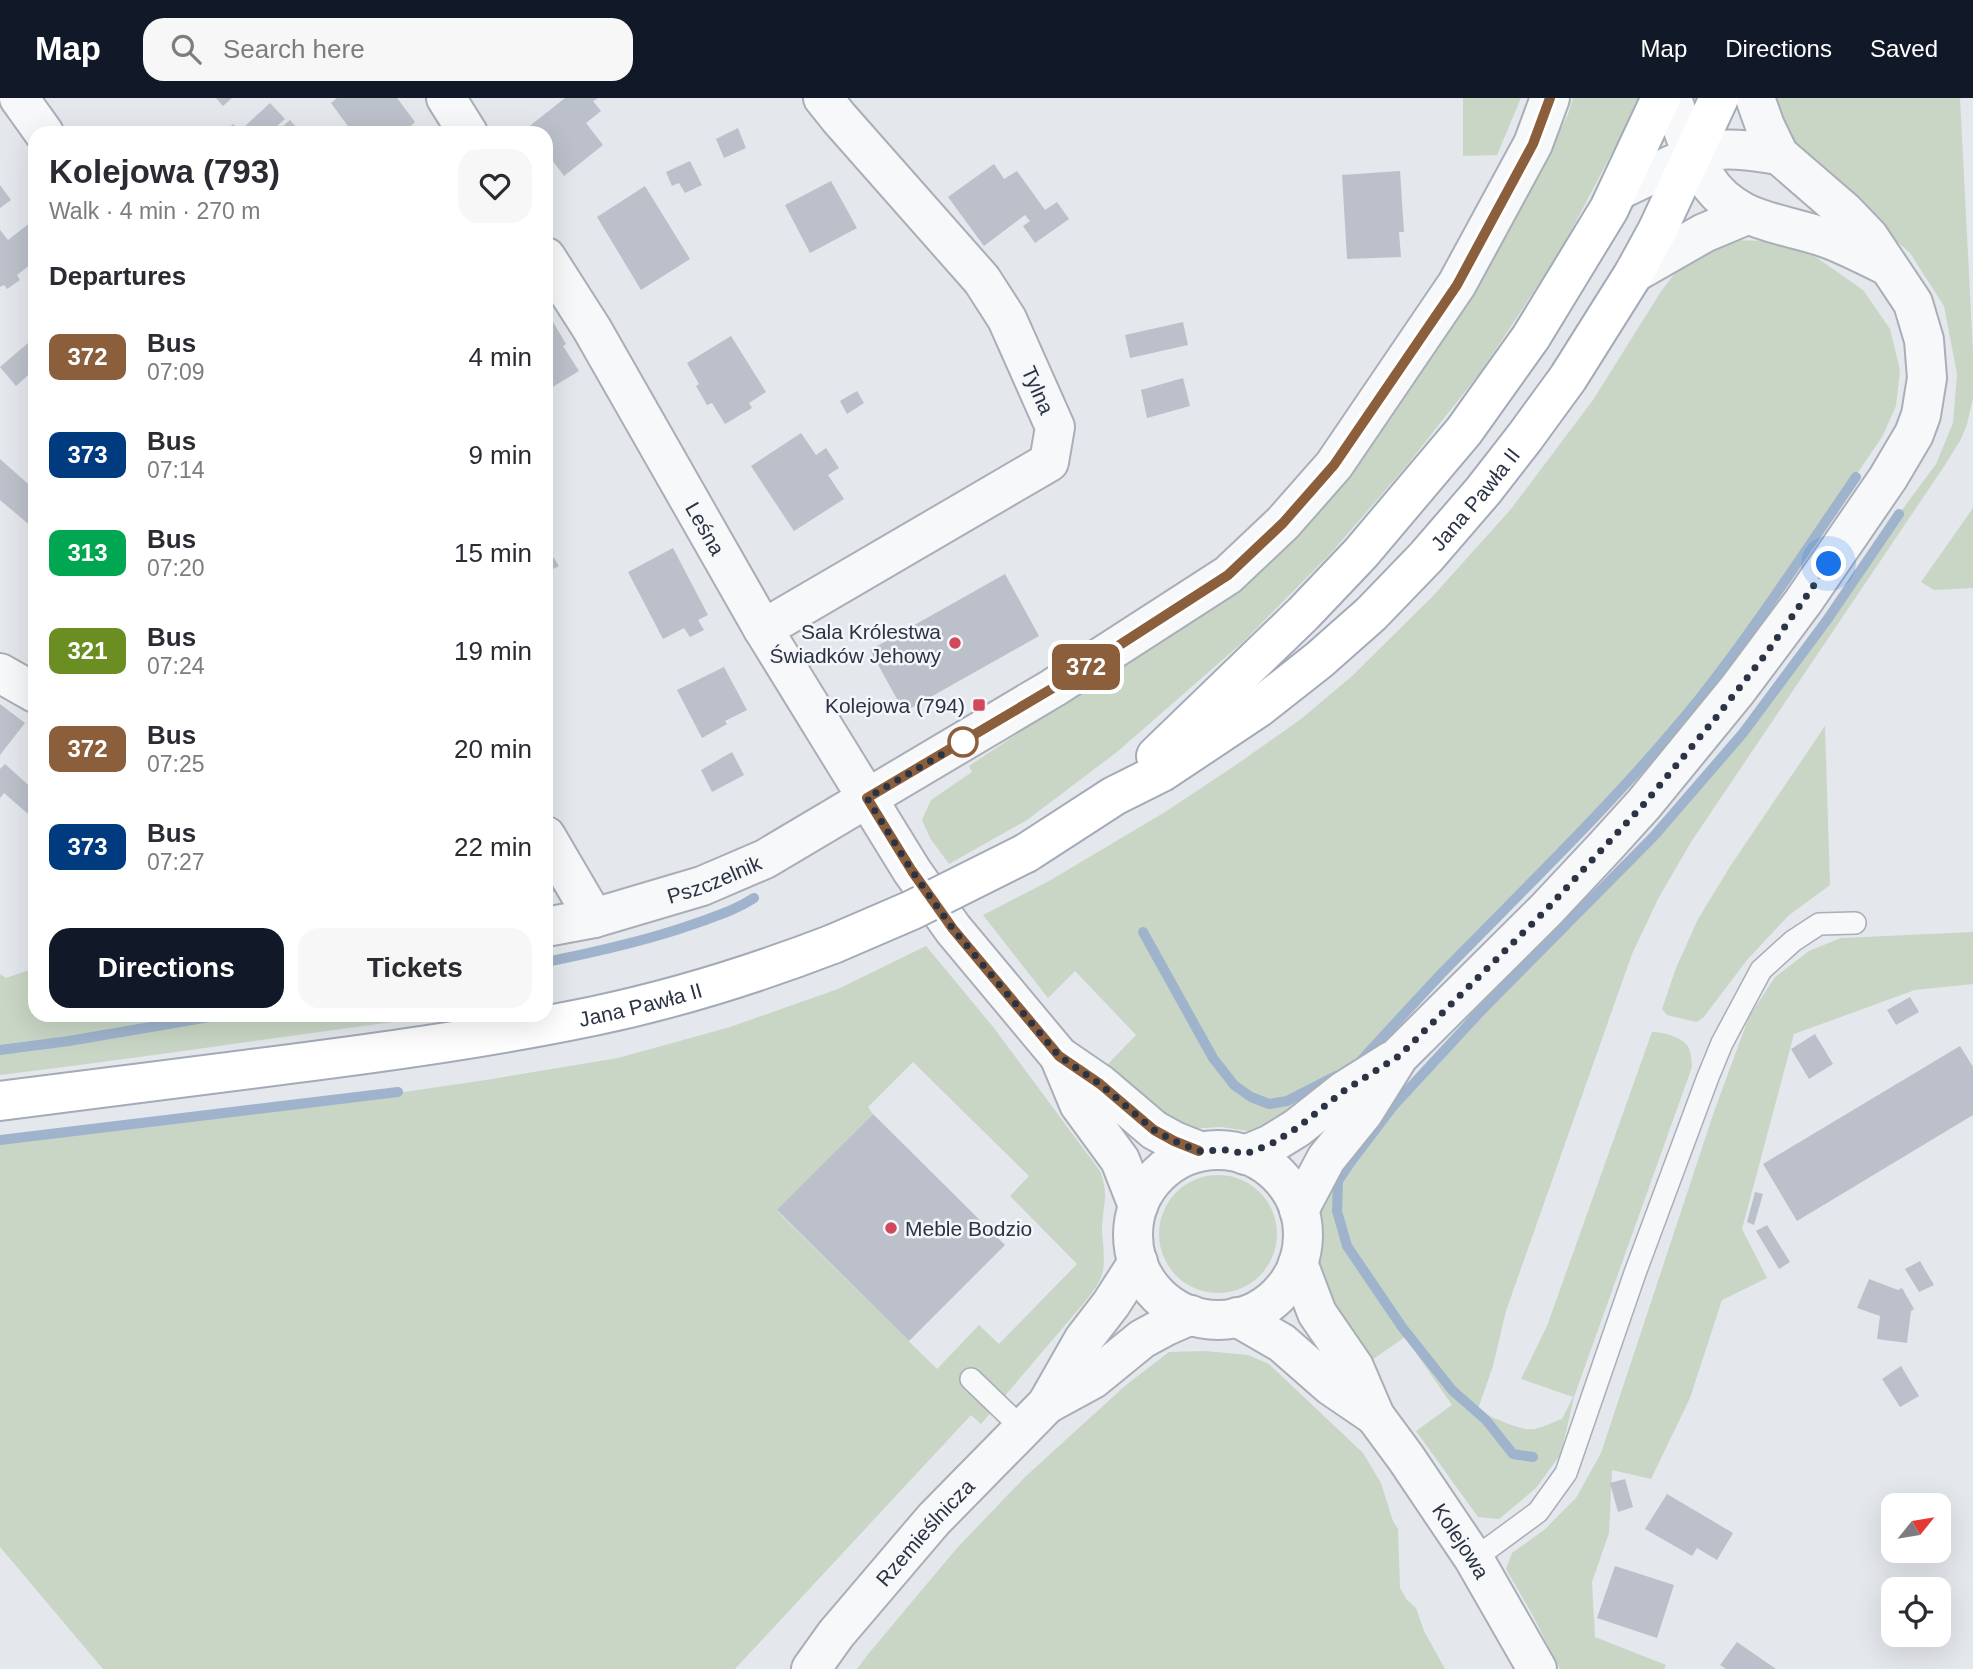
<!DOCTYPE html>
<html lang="en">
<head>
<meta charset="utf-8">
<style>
  body { margin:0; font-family:Arial,sans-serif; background:#f7f7f7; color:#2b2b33; height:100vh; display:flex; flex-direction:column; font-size:26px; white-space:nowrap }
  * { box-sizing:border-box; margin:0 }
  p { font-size:23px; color:#7c7c81 }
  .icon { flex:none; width:38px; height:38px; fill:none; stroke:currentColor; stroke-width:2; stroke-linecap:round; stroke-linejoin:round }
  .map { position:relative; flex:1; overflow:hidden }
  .panel { position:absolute; left:28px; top:28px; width:525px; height:896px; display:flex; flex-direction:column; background:#fff; border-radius:21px; box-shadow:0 7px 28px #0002 }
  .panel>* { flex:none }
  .badge { padding:0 14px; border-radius:10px; font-size:24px; line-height:46px }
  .needle { width:46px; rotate:60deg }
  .buttons { position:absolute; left:1881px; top:1395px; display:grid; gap:14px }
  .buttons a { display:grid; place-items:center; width:70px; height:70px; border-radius:14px; background:#fff; box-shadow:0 7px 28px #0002; font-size:35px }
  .you { position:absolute; width:35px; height:35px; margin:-18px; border:5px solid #fff; border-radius:50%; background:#1a73e8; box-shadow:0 0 0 10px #1a73e833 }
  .map>.badge { position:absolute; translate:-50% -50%; box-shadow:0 0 0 4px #fff }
  h2 { padding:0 21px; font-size:26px; line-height:63px }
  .round { display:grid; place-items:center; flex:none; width:74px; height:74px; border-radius:21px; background:#f7f7f7 }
  .headline { display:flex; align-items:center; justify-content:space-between; height:119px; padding:0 21px }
  h1 { font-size:33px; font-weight:700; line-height:52px }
  .action { display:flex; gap:14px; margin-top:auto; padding:14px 21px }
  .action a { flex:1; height:80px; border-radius:21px; background:#111827; color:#fff; font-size:28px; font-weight:700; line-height:80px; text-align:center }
  .action a+a { background:#f7f7f7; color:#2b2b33 }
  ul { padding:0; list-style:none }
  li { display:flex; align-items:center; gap:21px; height:98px; padding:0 21px }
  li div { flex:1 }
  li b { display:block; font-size:26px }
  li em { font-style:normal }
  li .badge { min-width:77px; font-weight:700; text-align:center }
  header { display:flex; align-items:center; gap:42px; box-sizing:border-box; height:98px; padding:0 35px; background:#111827; color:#fff }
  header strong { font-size:33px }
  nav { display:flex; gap:38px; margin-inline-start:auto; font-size:24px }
  .search { width:490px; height:63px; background:#f7f7f7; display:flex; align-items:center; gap:18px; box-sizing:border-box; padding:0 24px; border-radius:21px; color:#7c7c81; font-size:26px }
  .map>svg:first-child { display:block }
</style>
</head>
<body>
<header>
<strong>Map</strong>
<div class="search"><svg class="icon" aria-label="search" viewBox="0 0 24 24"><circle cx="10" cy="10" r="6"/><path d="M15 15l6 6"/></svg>Search here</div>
<nav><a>Map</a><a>Directions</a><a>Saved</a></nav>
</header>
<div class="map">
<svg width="1973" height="1571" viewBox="0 0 1973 1571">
  <rect width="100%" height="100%" fill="#e4e7ec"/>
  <path fill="#c9d6c5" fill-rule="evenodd" d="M1463,0H1521L1497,57L1463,58Z
    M1573,0H1638L1627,26L1560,154L1482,272L1408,366L1331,455L1243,544L1117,654L1027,722L949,766L930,740L922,722L931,702L972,674L969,668L1064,605L1351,375L1404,299L1472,195L1525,103L1568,16Z
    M1772,0H1960L1973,255V300L1967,326L1961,341L1945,367L1691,744L1659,799L1632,856L1506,1213L1493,1268L1477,1314C1493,1318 1520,1334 1535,1331C1544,1329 1553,1324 1562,1321L1573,1299L1521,1281L1547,1228L1652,934C1659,934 1663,935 1670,937C1689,944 1691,949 1692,969L1574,1299L1561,1356L1536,1390L1499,1421L1478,1419L1416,1333L1452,1307L1405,1239L1369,1264L1324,1207L1312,1168L1321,1111L1350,1065L1394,1007L1478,916L1654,738L1743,635L1827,522L1899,416L1936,366L1953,325L1957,276L1944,208L1910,155L1853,104L1804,64Z
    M1719,142L1772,143L1816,159L1863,192L1890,231L1900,272L1896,308L1882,339L1781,488L1699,600L1613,699L1526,791L1441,876L1356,967L1299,1011L1248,1033L1221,1029L1189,1031L1170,1025L1106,968L1136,937L1075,873L1048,900L983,817L1049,783L1165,714L1233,669L1301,621L1352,578L1433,498L1511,411L1593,302L1660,195L1683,164Z
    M1973,410V490L1934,492L1921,484Z
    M1825,628L1830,787L1788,818L1747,862L1703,920L1696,924L1667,917L1662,911L1676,870L1698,821L1731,767Z
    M1973,834V886L1915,892L1794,936L1742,1131L1767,1180L1722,1202L1690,1300L1651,1381L1612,1372L1609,1435L1592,1484L1595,1539L1666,1567L1664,1571H1560L1532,1516L1506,1471L1512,1455L1544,1432L1576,1400L1601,1355L1715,1011L1749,919L1775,879L1809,853L1841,840Z
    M926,848L994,930L1100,1073C1110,1099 1102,1108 1102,1133C1103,1147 1105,1159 1103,1173C1100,1186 1091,1196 1083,1206L981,1326L971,1317L735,1571H103L0,1449V1043L102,1032L229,1013L349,1002L486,982L618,960L730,929L838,891ZM913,964L1029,1078L1010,1098L1077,1166L999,1246L979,1227L937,1271L777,1113L873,1016L868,1009Z
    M35,870V917H450C300,935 150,959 0,977V876L6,880Z
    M1159 1136a59 59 0 1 1 118 0a59 59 0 1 1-118 0Z
    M1205,1253L1248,1257L1269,1266L1363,1355L1381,1385L1393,1423L1398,1431L1400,1490L1407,1502L1416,1510L1424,1533L1445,1571H857L869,1555L957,1450L1025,1379L1126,1287L1169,1254Z"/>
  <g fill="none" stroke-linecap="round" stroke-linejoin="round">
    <path stroke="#9fb4cc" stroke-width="10" d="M1143,834L1213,960L1234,987L1251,999L1269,1006L1287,1003L1336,978
      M546,864C596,854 646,843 694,826C716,818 734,813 754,800
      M0,952L69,943L221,917
      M1359,965C1386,935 1414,905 1442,875C1530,785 1621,698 1700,600C1756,529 1805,453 1856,379
      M0,1042L398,994
      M1533,1359L1513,1356L1486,1322L1452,1292L1402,1229L1347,1148L1337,1113L1338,1083L1350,1065L1394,1007L1478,916L1654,738L1743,635L1827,522L1899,416"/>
  </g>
  <path fill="#bbc0ca" d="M216,0H232L223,8Z
    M337,0H397L415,24L403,35H353L331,5Z
    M565,0H598L593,3L601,13L586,25L603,47L564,78L546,54V35H531L527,30Z
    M270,5L285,21L269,35H250L244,29Z
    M290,22L301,35H275Z
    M233,26L241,35H223Z
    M738,30L746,50L724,60L716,41Z
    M690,63L702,87L685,95L679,85L672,88L666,74Z
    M994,66L1004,81L1017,73L1045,112L1057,104L1069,121L1035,145L1023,128L1030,123L1025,117L984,148L948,99Z
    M1400,73L1404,134H1399L1401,159L1347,161L1342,77Z
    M831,83L857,130L810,155L785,107Z
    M0,87L11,102L0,110Z
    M645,88L690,161L641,192L597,119Z
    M35,121V163L17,177L20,182L7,191L4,187L0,189V132L8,142Z
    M546,212L566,246L563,248L579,273L546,293Z
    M1183,224L1188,247L1130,260L1125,237Z
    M731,238L766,294L749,305L752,310L725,326L712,305L707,307L696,288L699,286L687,265Z
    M35,239V271L16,288L0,269Z
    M1183,280L1190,308L1147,320L1141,292Z
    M857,293L864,305L847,316L840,303Z
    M801,335L816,357L826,350L839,370L828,377L844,401L794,433L751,368Z
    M0,361L35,392V425L32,429L0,402Z
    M673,450L708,517L698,522L704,532L690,539L684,530L663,541L628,474Z
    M548,451L559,468L547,474L546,453Z
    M1005,476L1039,538L904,614L870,552Z
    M724,569L747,612L725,623L727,626L702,640L677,592Z
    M0,606L25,625L0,657Z
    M732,654L744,677L712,694L701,672Z
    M5,666L35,693V722L4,695L0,700V671Z
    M546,767L559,791L546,798Z
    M1910,899L1919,914L1896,927L1887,912Z
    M1815,936L1833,966L1809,981L1791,951Z
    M1960,948L1973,969V1017L1797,1123L1763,1066Z
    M873,1016L1005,1147L909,1243L777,1112Z
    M1755,1094L1763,1096L1754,1127L1747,1124Z
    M1767,1127L1790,1164L1779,1171L1756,1133Z
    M1920,1163L1934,1187L1919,1194L1905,1171Z
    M1869,1181L1898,1192L1902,1190L1914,1211L1911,1213L1907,1245L1877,1241L1880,1218L1857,1210Z
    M1901,1268L1919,1298L1900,1309L1882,1281Z
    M1625,1381L1633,1409L1618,1414L1610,1385Z
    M1667,1396L1733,1435L1717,1462L1697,1450L1692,1458L1645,1431Z
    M1615,1468L1674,1487L1657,1540L1597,1520Z
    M1737,1544L1776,1571H1726L1720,1567Z"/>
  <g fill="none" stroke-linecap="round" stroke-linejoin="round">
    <defs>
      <path id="service" d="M971,1281L1023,1331
        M1474,1461L1538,1414L1566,1375L1635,1175L1708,979L1722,945L1761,872L1793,843L1819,826L1855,825"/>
      <g id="minor">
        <path d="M19,0L44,35"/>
        <path d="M763,531L1049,364L1055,329L1007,221L982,182L839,20L823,0"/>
        <path d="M0,575L35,595"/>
        <path d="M546,738L594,820"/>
        <path id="s1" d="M546,829L594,820L702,788L765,761L1053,590L1228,477L1283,425L1334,367L1457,186L1533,46L1550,0"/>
      </g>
      <g id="tertiary">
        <path d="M446,0L468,35"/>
        <path d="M1672,0C1681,27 1690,56 1706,80C1735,126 1783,124 1829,141C1847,148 1865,157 1883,166"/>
        <path d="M1619,92C1651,78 1684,57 1719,52C1739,50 1759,54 1779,57"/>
        <path id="s2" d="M546,159L592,231L763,531L912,773L953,831L1059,958L1100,986L1154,1032L1174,1043L1199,1053"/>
        <path d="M1634,175L1704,135L1747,117"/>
        <path d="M1059,958L1079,1006L1120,1062L1138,1108"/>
        <circle cx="1218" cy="1137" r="85"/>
        <path d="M1245,1057L1271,1046L1297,1030L1345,992L1391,963"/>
        <path d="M1299,1112L1326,1061L1364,1014L1399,958L1546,812L1605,749L1644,706L1738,591L1803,504L1888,380L1914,336L1921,317L1927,280L1924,242L1913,205L1869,139L1845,114L1779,57L1765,28L1755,0"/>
        <path id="s3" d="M1298,1165L1317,1215L1354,1269L1375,1318L1406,1360L1474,1461L1537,1571"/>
        <path d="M1237,1219L1282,1245L1331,1288L1375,1318"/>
        <path d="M1047,1306L1093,1281L1142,1241L1166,1228L1191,1217"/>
        <path id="s4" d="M811,1571L836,1536L934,1421L1047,1306L1084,1241L1111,1206L1138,1164"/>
      </g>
      <g id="primary">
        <path d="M1156,658L1303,516L1361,455L1464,333L1531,239L1609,111L1661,0"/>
        <path id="s5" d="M1026,755L1114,698L1162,674L1258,610L1319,562L1371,516L1426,459L1483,393L1525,339L1568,280L1634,175L1657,133L1719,0"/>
        <path id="s6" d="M0,1003C97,991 193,978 290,966C392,953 493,939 594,918C675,901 755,876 833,846"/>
      </g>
    </defs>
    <use href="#service" stroke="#a9aeb7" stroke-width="24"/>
    <use href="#minor" stroke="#a9aeb7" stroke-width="42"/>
    <use href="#tertiary" stroke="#a9aeb7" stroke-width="42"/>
    <use href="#primary" stroke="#a3abb8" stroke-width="42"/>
    <use href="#service" stroke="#f7f8fa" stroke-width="21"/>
    <use href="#minor" stroke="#f7f8fa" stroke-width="38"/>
    <use href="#tertiary" stroke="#f7f8fa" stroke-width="38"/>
    <use href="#primary" stroke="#fff" stroke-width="38"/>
    <defs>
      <path id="primary-bridge" d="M833,846L912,812L1026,755"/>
    </defs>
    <use href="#primary-bridge" stroke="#a3abb8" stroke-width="42" stroke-linecap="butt"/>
    <use href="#primary-bridge" stroke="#fff" stroke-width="38"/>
  </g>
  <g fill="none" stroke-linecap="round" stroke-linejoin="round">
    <defs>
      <path id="line" d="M1199,1053L1174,1043L1154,1032L1100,986L1059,958L953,831L912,773L867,700L1053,590L1228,477L1283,425L1334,367L1457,187L1533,46L1550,0"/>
    </defs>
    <use href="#line" stroke="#fff" stroke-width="16"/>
    <use href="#line" stroke="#8b5e3c" stroke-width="10"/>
    <path stroke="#2b3445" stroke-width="7" stroke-dasharray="0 12.6" d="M963,644L867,700L912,773L953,831L1059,958L1100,986L1154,1032L1174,1043L1199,1053L1228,1052L1245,1056L1271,1046L1297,1030L1345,992L1399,958L1546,812L1644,706L1714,622L1765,557L1829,466"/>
  </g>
  <g fill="#d1495b" stroke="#f4f6f9" stroke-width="2.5">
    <circle cx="955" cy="545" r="7"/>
    <rect x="972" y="600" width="14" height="14" rx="3.5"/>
    <circle cx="891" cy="1130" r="7"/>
  </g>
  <circle fill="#fff" stroke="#8b5e3c" stroke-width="3.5" cx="963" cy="644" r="14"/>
  <g text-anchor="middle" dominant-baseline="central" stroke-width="5" stroke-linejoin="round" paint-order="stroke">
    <g font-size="21" fill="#2b3445" stroke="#f4f6f9">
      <text transform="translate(1038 292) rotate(66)">Tylna</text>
      <text stroke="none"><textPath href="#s5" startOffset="576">Jana Pawła II</textPath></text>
      <text stroke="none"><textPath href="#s2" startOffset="315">Leśna</textPath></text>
      <text stroke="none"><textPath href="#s1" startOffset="175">Pszczelnik</textPath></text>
      <text stroke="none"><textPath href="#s6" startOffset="648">Jana Pawła II</textPath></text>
      <text stroke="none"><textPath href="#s4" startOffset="178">Rzemieślnicza</textPath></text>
      <text stroke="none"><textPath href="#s3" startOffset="324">Kolejowa</textPath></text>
    </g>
    <g font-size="21" fill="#2b3445" stroke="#f4f6f9" text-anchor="end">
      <text x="941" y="533">Sala Królestwa<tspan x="941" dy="24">Świadków Jehowy</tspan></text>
      <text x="965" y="607">Kolejowa (794)</text>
      <text x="905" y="1130" text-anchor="start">Meble Bodzio</text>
    </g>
  </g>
</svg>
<div class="buttons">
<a><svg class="needle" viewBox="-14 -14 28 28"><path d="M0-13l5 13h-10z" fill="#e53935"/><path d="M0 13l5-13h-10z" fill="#7c7c81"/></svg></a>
<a><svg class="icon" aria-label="locate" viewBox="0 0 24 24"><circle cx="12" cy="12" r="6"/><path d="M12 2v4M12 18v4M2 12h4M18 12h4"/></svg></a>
</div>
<div class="you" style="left:1829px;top:466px"></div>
<b class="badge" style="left:1086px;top:569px;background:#8b5e3c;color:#fff">372</b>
<section class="panel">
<div class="headline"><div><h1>Kolejowa (793)</h1><p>Walk · 4 min · 270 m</p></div><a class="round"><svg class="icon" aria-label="heart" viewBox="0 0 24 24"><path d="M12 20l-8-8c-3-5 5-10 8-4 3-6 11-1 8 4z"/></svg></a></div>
<h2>Departures</h2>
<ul>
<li><span class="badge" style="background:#8b5e3c;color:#fff">372</span><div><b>Bus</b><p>07:09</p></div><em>4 min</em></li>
<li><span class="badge" style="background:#003b80;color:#fff">373</span><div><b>Bus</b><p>07:14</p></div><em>9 min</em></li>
<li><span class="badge" style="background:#00a651;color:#fff">313</span><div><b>Bus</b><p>07:20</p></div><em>15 min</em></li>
<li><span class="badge" style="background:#6b8e23;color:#fff">321</span><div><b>Bus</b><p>07:24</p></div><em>19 min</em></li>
<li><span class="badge" style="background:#8b5e3c;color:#fff">372</span><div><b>Bus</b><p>07:25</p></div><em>20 min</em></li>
<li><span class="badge" style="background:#003b80;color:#fff">373</span><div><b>Bus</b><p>07:27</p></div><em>22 min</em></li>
</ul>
<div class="action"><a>Directions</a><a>Tickets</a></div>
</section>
</div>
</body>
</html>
